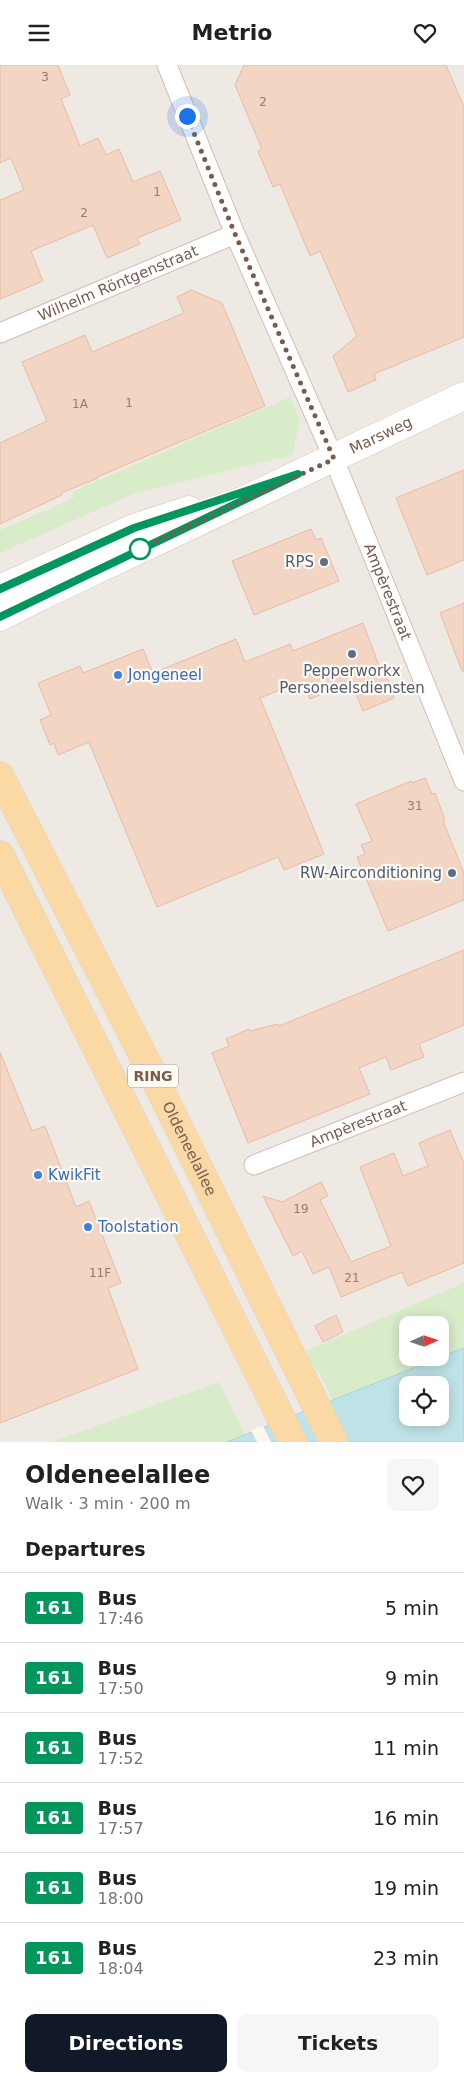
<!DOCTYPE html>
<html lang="en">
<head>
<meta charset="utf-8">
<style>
  body { margin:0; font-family:"DejaVu Sans",sans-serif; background:#f6f6f6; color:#202124; height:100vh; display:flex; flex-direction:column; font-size:19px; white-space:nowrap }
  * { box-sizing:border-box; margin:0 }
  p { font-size:16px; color:#757577 }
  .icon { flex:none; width:28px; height:28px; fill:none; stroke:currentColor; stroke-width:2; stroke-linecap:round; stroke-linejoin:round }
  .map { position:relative; height:1377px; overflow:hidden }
  .side { display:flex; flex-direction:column; background:#fff; flex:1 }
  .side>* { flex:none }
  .badge { padding:0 10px; border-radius:4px; font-size:18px; line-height:32px }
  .needle { width:32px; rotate:87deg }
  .buttons { position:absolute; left:399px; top:1251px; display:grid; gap:10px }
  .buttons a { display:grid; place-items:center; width:50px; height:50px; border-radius:10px; background:#fff; box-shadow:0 2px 12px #0003; font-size:25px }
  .you { position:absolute; width:25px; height:25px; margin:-12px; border:4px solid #fff; border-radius:50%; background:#1a73e8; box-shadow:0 0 0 8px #1a73e833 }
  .map>.badge { position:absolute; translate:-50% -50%; box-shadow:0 0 0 2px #fff }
  h2 { padding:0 25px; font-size:19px; line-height:45px }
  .round { display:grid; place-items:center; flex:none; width:52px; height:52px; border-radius:10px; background:#f6f6f6 }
  .head { display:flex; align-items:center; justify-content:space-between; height:85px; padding:0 25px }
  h1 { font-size:24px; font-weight:800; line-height:38px }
  .button { display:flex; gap:10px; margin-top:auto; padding:10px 25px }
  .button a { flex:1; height:58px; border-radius:10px; background:#111827; color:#fff; font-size:20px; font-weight:800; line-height:58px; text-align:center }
  .button a+a { background:#f6f6f6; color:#202124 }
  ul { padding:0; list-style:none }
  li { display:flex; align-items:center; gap:15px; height:70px; padding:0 25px; border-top:1px solid #e0e0e0 }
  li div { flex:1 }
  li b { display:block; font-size:19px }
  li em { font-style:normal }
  li .badge { min-width:55px; font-weight:700; text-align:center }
  header { display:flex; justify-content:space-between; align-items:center; height:65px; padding:0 25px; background:#fff; font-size:22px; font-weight:800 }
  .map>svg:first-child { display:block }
</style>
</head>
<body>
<header><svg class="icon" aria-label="menu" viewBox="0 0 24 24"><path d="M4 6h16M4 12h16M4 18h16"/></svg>Metrio<svg class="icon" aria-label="heart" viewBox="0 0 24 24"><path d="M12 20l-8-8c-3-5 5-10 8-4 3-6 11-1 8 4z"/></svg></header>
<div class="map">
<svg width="464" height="1377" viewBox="0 0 464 1377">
  <rect width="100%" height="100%" fill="#fdf6ec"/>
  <path fill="#efe9e4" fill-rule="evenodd" d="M0,0H464V1377H0ZM408,1260H440V1292H408ZM408,1320H440V1352H408Z"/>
  <path fill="#d8ecc9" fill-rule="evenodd" d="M290,332L300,356L292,390L133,429L0,488V465L74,433L72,427Z
    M464,1218V1283L333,1335L320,1309L301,1288ZM408,1260H440V1292H408Z
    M219,1317L245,1370L227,1377H52Z"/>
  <path fill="#bfe3e8" stroke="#a5d3da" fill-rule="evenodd" d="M464,1283V1377H227ZM408,1320H440V1352H408Z"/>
  <path fill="#fdf6ec" d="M263,1361L271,1377H257L251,1365Z"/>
  <path fill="#f3d5c3" stroke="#e6bba3" d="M0,0H58L70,30L61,34L80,81L98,73L106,90L119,84L133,117L160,106L181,155L137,173L140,179L107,193L93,160L31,186L43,216L0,234V135L24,125L11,93L0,98Z
    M244,0H446L464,42V272L374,309L376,315L348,327L333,291L357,271L320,186L310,191L280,119L273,122L258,86L262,84L235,20Z
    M191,225L222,238L265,341L97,412L98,413L61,428L62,430L0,459V378L47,356L22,297L85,270L92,287L184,248L177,232Z
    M464,405V495L427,510L396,433Z
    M311,464L316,475L321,473L339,516L254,550L232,496Z
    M464,538V606H462L440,548Z
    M363,558L381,606L392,620L389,622L394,633L363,646L351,617L310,634L302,616L260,633L324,789L284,805L278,792L157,842L89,677L58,690L54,678L50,680L40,655L51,650L38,618L80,601L83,608L143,584L153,608L236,574L245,597L290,579L293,586Z
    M425,713L432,729L435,728L445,755L443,756L464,808V835L388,866L357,792L365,789L361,780L372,776L356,739L411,716L412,718Z
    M464,885V960L419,979L424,992L391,1005L386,992L359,1003L370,1029L248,1078L212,988L229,981L226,974L249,964L250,966L278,959L279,961Z
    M0,987L32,1066L45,1061L76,1142L89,1136L121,1218L108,1223L138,1304L0,1358Z
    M450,1065L464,1099V1198L408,1221L402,1207L341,1232L329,1202L313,1209L302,1186L293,1191L263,1131L282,1137L321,1117L328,1131L320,1135L351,1197L391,1181L360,1102L394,1088L403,1111L428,1101L419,1078Z
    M336,1250L343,1267L323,1277L315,1261Z"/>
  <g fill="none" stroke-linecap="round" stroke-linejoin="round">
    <defs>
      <g id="street">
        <path id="s1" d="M167,0L235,169L334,394L464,716"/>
        <path id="s2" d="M0,268L235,169"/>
        <path id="s3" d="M254,1100L464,1017"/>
      </g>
      <g id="secondary">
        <path d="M0,524L134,463L189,445"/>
        <path id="s4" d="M0,552L41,531L464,331"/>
      </g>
      <g id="primary">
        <path id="s5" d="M0,711L147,998L334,1377"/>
        <path d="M0,790L293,1377"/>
      </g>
    </defs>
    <use href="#street" stroke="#d1beb0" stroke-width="21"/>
    <use href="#secondary" stroke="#d6c0b0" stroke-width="29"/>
    <use href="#primary" stroke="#dad1cd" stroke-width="29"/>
    <use href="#street" stroke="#fff" stroke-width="19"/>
    <use href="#secondary" stroke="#fff" stroke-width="28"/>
    <use href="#primary" stroke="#fbd9a5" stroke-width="28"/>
  </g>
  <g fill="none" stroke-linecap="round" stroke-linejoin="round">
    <defs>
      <path id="line" d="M0,524L134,463L298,409L0,552"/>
    </defs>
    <use href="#line" stroke="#fff" stroke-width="11"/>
    <use href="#line" stroke="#00965e" stroke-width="8"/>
    <path stroke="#7a5c4d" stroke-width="5" stroke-dasharray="0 9" d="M140,484L334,394L235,169L187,51"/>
  </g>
  <circle fill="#fff" stroke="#00965e" stroke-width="2.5" cx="140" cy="484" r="10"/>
  <g fill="#5c6f8a" stroke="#fffaf3" stroke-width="2">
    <circle cx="324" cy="497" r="5"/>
    <circle cx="352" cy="589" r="5"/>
    <circle cx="452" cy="808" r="5"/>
  </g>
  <g fill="#3f7fe0" stroke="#fffaf3" stroke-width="2">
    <circle cx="118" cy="610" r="5"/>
    <circle cx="38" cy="1110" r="5"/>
    <circle cx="88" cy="1162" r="5"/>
  </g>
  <g text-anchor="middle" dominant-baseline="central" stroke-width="4.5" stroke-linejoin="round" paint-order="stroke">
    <g font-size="12" fill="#987a6a">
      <text x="45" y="12">3</text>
      <text x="263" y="37">2</text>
      <text x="157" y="127">1</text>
      <text x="84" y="148">2</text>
      <text x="129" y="338">1</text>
      <text x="80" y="339">1A</text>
      <text x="415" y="741">31</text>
      <text x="301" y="1144">19</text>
      <text x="100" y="1208">11F</text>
      <text x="352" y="1213">21</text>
    </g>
    <rect fill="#fffaf3" stroke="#a28b7f" stroke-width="1" x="128" y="999.5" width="50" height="23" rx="4"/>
    <g font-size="14" font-weight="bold" fill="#7a5c4d">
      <text x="153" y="1011">RING</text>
    </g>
    <g font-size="15" fill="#7a5c4d" stroke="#fffaf3">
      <text stroke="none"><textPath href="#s2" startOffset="128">Wilhelm Röntgenstraat</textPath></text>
      <text stroke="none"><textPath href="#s4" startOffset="422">Marsweg</textPath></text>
      <text stroke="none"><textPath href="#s1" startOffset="571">Ampèrestraat</textPath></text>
      <text stroke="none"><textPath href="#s3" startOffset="112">Ampèrestraat</textPath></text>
      <text stroke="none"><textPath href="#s5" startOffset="418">Oldeneelallee</textPath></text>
    </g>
    <g font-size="15" fill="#4e5e75" stroke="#fffaf3" text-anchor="end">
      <text x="314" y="497">RPS</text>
      <text x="352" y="606" text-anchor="middle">Pepperworkx<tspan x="352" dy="17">Personeelsdiensten</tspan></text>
      <text x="442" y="808">RW-Airconditioning</text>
    </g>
    <g font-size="15" fill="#366cbe" stroke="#fffaf3" text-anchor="start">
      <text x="128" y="610">Jongeneel</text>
      <text x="48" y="1110">KwikFit</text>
      <text x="98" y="1162">Toolstation</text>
    </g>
  </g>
</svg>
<div class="buttons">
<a><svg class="needle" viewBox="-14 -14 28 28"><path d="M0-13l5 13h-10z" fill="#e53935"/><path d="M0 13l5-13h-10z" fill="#757577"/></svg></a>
<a><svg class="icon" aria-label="locate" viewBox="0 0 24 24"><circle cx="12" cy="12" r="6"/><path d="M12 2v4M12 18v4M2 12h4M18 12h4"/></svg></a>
</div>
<div class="you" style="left:187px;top:51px"></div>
</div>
<section class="side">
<div class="head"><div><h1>Oldeneelallee</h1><p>Walk · 3 min · 200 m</p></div><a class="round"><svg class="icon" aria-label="heart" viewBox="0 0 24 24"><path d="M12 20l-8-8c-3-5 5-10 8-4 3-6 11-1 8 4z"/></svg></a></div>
<h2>Departures</h2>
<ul>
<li><span class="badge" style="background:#00965e;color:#fff">161</span><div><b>Bus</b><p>17:46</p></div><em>5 min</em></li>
<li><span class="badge" style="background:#00965e;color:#fff">161</span><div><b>Bus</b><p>17:50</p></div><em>9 min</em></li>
<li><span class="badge" style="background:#00965e;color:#fff">161</span><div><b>Bus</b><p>17:52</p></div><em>11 min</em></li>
<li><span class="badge" style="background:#00965e;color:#fff">161</span><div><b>Bus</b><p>17:57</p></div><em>16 min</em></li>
<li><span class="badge" style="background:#00965e;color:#fff">161</span><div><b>Bus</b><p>18:00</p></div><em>19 min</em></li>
<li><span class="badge" style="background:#00965e;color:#fff">161</span><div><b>Bus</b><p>18:04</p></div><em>23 min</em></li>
</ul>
<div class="button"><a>Directions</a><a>Tickets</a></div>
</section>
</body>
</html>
